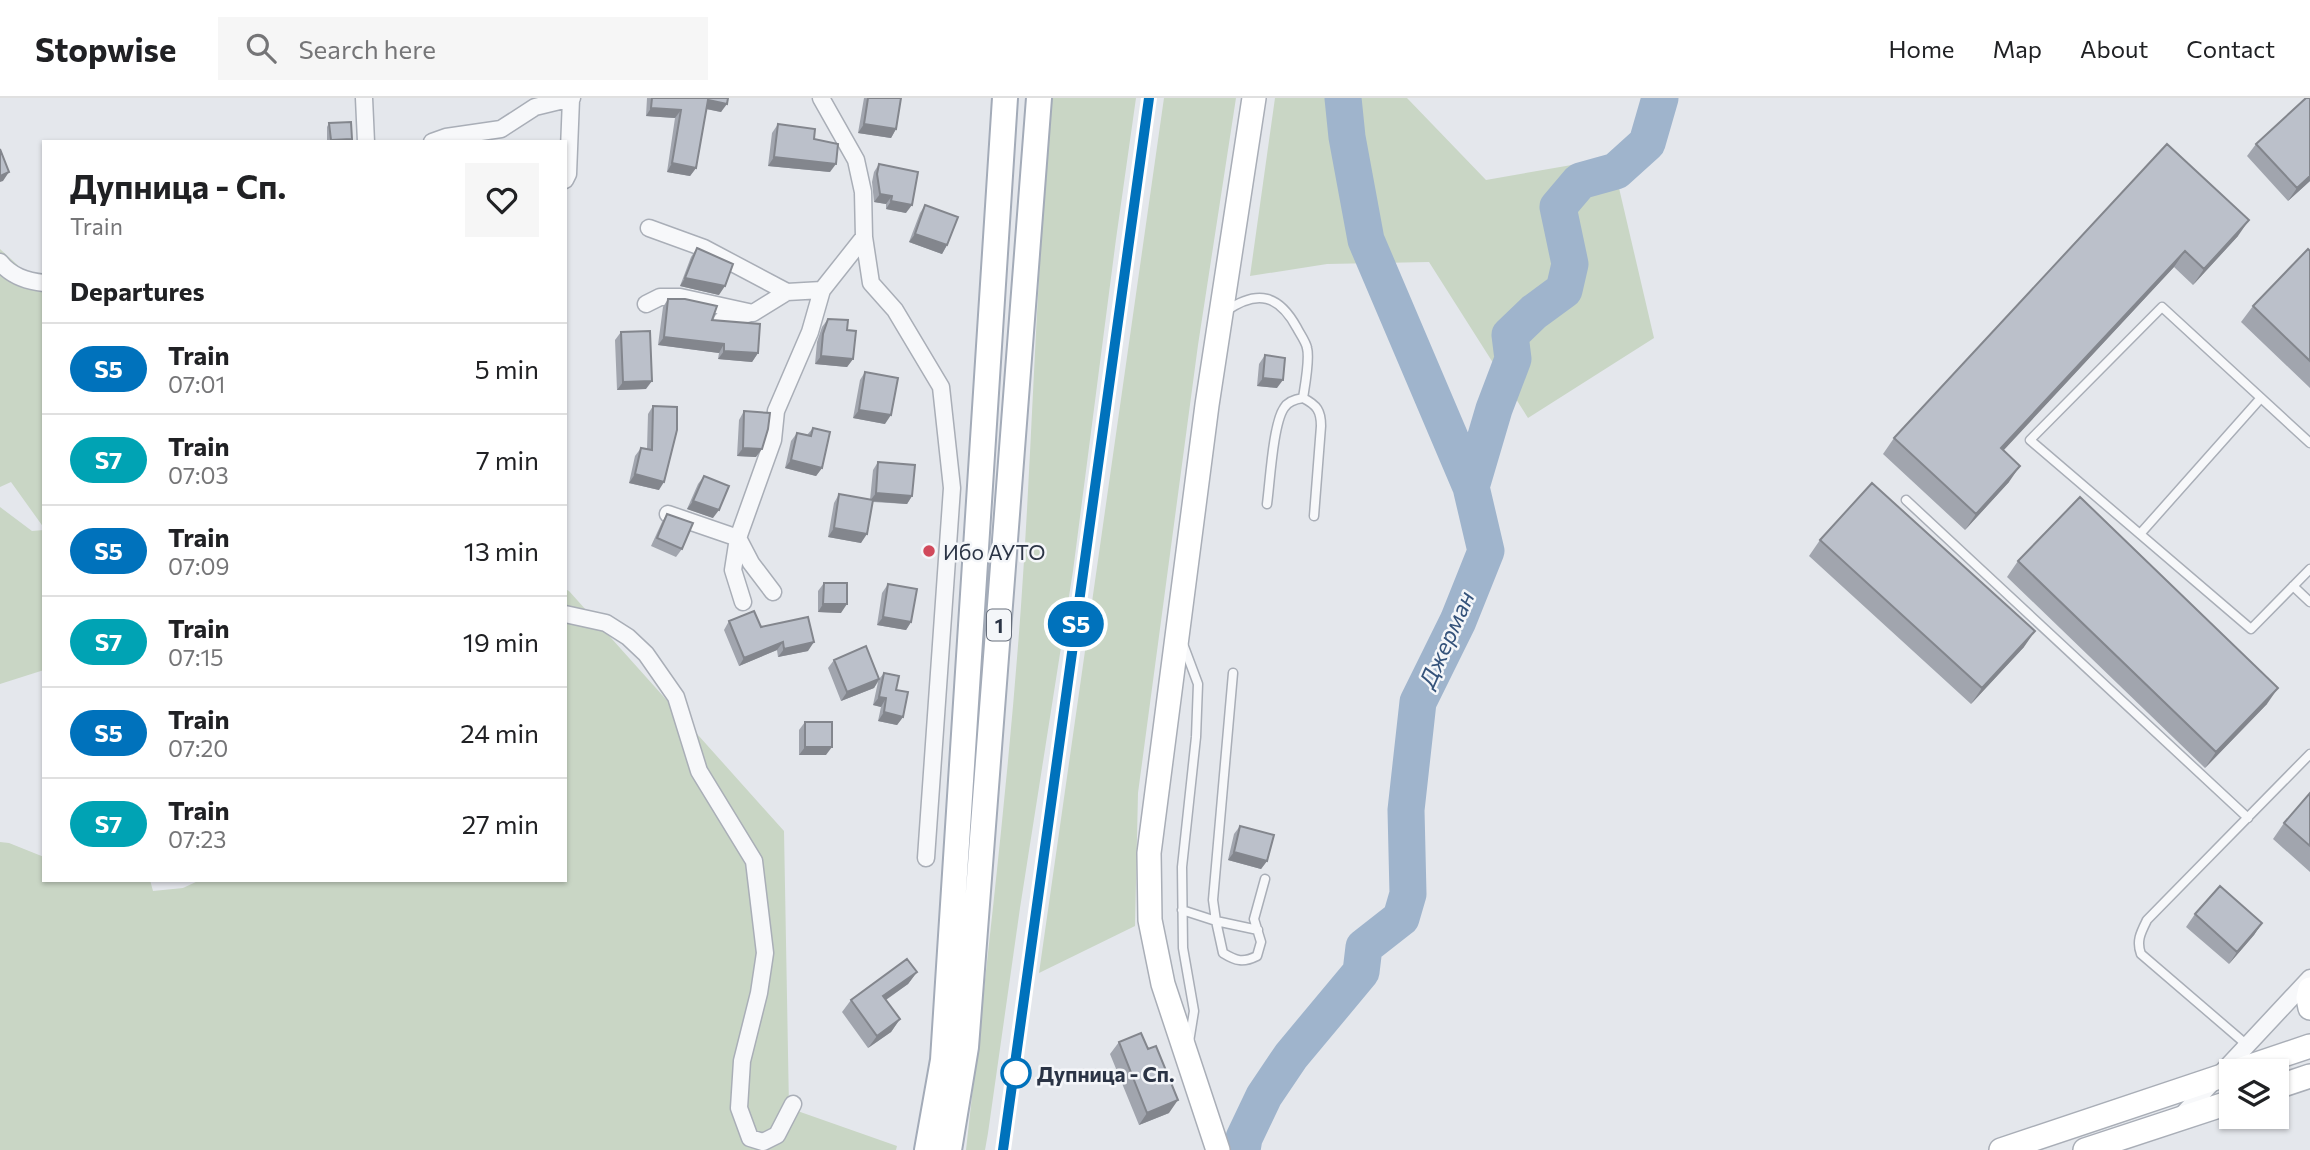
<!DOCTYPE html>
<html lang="en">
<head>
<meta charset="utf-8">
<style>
  body { margin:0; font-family:Commissioner,sans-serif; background:#f6f6f6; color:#202124; height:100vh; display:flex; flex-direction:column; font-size:26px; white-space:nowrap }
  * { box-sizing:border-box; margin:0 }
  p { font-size:23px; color:#757577 }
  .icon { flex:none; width:38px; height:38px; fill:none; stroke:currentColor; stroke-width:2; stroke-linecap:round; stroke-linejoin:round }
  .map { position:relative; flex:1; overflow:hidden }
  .sheet { position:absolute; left:42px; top:42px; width:525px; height:742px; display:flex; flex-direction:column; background:#fff; border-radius:0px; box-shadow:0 2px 5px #0004 }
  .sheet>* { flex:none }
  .badge { padding:0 14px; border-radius:23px; font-size:24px; line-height:46px }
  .fabs { position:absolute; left:2219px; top:961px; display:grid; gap:14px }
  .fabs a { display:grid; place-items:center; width:70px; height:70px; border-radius:0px; background:#fff; box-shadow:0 2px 5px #0004; font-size:35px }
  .map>.badge { position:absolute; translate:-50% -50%; box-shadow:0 0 0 4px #fff }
  h2 { padding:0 28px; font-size:26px; line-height:63px }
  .round { display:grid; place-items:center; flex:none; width:74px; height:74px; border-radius:0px; background:#f6f6f6 }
  .overview { display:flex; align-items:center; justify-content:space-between; height:119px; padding:0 28px }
  h1 { font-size:33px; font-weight:700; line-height:52px }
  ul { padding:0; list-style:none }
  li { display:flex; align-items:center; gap:21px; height:91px; padding:0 28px; border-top:2px solid #e0e0e0 }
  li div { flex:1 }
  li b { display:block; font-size:26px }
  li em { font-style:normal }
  li .badge { min-width:77px; font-weight:700; text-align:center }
  header { display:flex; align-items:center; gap:42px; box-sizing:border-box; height:98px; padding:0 35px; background:#fff; border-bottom:2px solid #e0e0e0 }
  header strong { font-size:33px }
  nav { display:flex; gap:38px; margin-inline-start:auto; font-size:24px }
  .search { width:490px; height:63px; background:#f6f6f6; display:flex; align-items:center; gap:18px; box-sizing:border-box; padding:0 24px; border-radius:0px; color:#757577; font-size:26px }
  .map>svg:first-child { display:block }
</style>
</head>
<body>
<header>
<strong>Stopwise</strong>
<div class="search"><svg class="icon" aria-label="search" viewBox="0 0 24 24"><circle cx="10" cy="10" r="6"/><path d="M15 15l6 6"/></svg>Search here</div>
<nav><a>Home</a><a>Map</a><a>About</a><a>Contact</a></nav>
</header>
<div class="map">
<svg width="2310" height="1052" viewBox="0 0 2310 1052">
  <rect width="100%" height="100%" fill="#e4e7ec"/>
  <path fill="#c9d6c5" d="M1052,0H1136L1116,141L1073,473L1020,810L988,1035L985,1052H966C986,871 1008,690 1021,508C1033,339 1036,169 1052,0Z
    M1164,0H1236L1198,247L1138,695L1135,828L1039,875Z
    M1275,0H1407L1486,82L1612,60L1654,240L1528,320L1429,164L1327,166L1250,178Z
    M0,151L44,191V430L11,384L0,389Z
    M0,409L32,433L44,432V572L0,586Z
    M565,491L569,493L784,733L789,1010L897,1048L896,1052H0V744L9,745L44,759V782H150L153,793L183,790L200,782H565Z"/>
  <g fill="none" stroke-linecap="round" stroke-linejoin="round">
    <path stroke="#9fb4cc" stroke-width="37" d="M1471,389L1494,311L1513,261L1510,237L1534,214L1564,192L1570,166L1558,109L1580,83L1616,73L1647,45L1660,0
      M1242,1052L1244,1040L1264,998L1291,958L1361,874L1364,849L1401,820L1408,796L1406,712L1418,604L1458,523L1486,453L1471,389L1366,142L1347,39L1343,0"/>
    <defs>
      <path id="service" d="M1226,213C1258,191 1279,197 1297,230C1300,236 1306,244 1307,250C1310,261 1305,287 1303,300C1317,307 1321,313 1321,328L1314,418
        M2310,345L2162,209L2030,342L2251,531L2310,471
        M1906,402L2248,720
        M1267,406C1270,384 1273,326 1284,310C1288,303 1296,301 1303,300
        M2140,436L2260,301
        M2293,488L2310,504
        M1183,546L1198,586L1196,639L1182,769L1183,850L1194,913L1189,944
        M1233,575L1213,802L1216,823L1258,832
        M1182,812L1216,823L1223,855C1236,863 1243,865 1257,858L1261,844L1254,821L1265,781
        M2247,947L2141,856C2136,843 2141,834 2147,822L2310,656"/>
      <path id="minor" d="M364,0L366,44
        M821,0L856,62L863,94L864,139L871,185L895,212L941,289L952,390L926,760
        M432,44L446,39L501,31L535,9L572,0
        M565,82L568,76L571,1
        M649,130L704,150L787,194L822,192
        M0,164C11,178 26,183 44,185
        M646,206L660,199H680L753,215L787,194
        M722,222L747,216
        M668,416L738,440L751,465L773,494
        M743,504L733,472L738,440L773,342L776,313L810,234L822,192L864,139
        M565,516L606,525L628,539L646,556L676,599L699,673L754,763L765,855L759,895L742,963L739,1010L750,1040L763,1044L777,1037L793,1006
        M2181,1018L2310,880"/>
      <path id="secondary" d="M2310,891L2308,900L2310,910
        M2236,973L2310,948
        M2277,989L2310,978
        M1218,1052L1163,886L1150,822L1149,755L1207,307L1254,0
        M2001,1052L2231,975
        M2085,1052L2231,1004"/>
      <path id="primary" d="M927,1052L943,962L1005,0
        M949,1052L966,949L1039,0"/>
    </defs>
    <use href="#service" stroke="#a9aeb7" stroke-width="11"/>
    <use href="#minor" stroke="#a9aeb7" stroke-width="19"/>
    <use href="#secondary" stroke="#a9aeb7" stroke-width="26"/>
    <use href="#primary" stroke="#a3abb8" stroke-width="28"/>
    <use href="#service" stroke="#f7f8fa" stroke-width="8"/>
    <use href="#minor" stroke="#f7f8fa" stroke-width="16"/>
    <use href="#secondary" stroke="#fff" stroke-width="23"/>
    <use href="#primary" stroke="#fff" stroke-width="24"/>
    <defs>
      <path id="rail" d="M1003,1052L1149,0"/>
    </defs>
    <use href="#rail" stroke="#7d8696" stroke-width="8"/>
    <use href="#rail" stroke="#f4f6f9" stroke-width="5" stroke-dasharray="16" stroke-linecap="butt"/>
  </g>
  <path fill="#a1a5ae" d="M647,0H728L721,14L706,11L696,70L690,78L667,74L675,20L646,18Z
    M864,0H901L896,31L891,40L858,35Z
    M2310,0V83L2288,103L2247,58L2256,46Z
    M329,25L352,41L350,44H327V29Z
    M778,26L814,41L830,74L768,68L772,35Z
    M2167,46L2238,138L2193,187L2174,169L2003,352L2009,384L1965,432L1883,356L1894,340Z
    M879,66L906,115L886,111V106L874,104L872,84L874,74Z
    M925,107L947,147L942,156L909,144L920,115Z
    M697,150L719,197L680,188L691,159Z
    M2310,153V290L2241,224L2253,208Z
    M668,201L712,222L758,255L752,264L718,261L719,255L658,247L663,209Z
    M828,221L847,232L853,261L847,269L815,266L817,244L822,229Z
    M621,234L646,291L617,292L615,242Z
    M1265,257L1277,290L1257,288L1259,266Z
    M865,274L885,326L853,320L860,282Z
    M653,308L659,392L629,385L635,358L641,350L647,351L648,316Z
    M744,313L756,359L737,358L739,322Z
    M813,330L822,370L816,378L785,370L791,343L797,335L807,337Z
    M878,364L912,398L907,406L873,404L861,445L828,439L834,405L839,396L870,402L873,372Z
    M704,378L713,420L687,411L698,386Z
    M667,416L682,451L676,459L651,448L662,424Z
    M1820,442L2024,549L1971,606L1809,458Z
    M2018,463L2267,606L2205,670L2007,479Z
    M824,485L841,515L818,514V493Z
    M888,486L911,524L906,532L877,527L882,495Z
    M729,523L761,529L808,553L778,559L777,552L739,568L724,532Z
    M834,562L879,581L884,575L896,592L903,619L897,627L878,623L881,609L873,607L878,584L874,590L841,603L828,570Z
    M805,624L826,657H799V632Z
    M2310,695V774L2273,741L2284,725Z
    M1240,728L1267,763L1261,771L1228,762L1234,736Z
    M2195,816L2262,825L2254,837L2229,866L2186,829Z
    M917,874L908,886L886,902L900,921L891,934L868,950L842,914L851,902Z
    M1119,944L1169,1015L1139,1027L1110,956Z"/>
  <path fill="#83868d" d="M708,2L727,6L721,14L702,10Z
    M651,10L681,12L675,20L646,18Z
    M864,26L896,31L891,40L858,35Z
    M352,41L350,44H330L331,42Z
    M774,59L836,66L830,74L768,68Z
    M672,65L696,70L690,78L667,74Z
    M9,74L3,83L0,84V78Z
    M2310,78V83L2288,103L2297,90Z
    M880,96L892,98L886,106L874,104Z
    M891,103L912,107L906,115L886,111Z
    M2249,122L2238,138L2193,187L2204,171Z
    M915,136L947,147L942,156L909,144Z
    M2185,153L2174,169L1990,367L2001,350Z
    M685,180L725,188L719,197L680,188Z
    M664,239L724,246L719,255L658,247Z
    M724,253L758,255L752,264L718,261Z
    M821,258L853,261L847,269L815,266Z
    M1263,280L1283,282L1277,290L1257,288Z
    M652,283L646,291L617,292L623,284Z
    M859,312L891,317L885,326L853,320Z
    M743,350L762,351L756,359L737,358Z
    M791,362L822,370L816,378L785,370Z
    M2020,368L2009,384L1965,432L1976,416Z
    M635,376L664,384L659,392L629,385Z
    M876,395L912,398L907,406L870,403Z
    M693,403L719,412L713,420L687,411Z
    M834,430L867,436L861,445L828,439Z
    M823,506H847L841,515L818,514Z
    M883,519L911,524L906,532L877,527Z
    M2035,533L2024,549L1971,606L1982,590Z
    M783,544L777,552L739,568L744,560Z
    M814,544L808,553L778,559L784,551Z
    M879,581L874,590L841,603L847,594Z
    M2278,590L2267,606L2205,670L2216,654Z
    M879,599L886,600L881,609L873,607Z
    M884,614L903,619L897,627L878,623Z
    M805,649H832L826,657H799Z
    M1234,754L1267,763L1261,771L1228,762Z
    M2262,825L2254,837L2229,866L2237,854Z
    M917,874L908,886L874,910L883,898Z
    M900,921L891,934L868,950L877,938Z
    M1178,1002L1169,1015L1139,1027L1147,1015Z"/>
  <path fill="#bbc0ca" stroke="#83868d" stroke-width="2" d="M652,0H728L727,6L708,2L696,70L672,65L681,12L651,10Z
    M868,0H901L896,31L864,26Z
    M2306,0H2310V78L2297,90L2256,46Z
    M351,24L352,41L331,42L329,25Z
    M778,26L815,31L814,41L838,46L836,66L774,59Z
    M2167,46L2249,122L2204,171L2185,153L2001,350L2020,368L1976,416L1894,340Z
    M0,51L9,74L0,78Z
    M879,66L918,74L912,107L891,103L892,98L880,96L877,76Z
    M925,107L958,119L947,147L915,136Z
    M697,150L733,166L725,188L685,180Z
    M2308,151L2310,153V263L2253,208Z
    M668,201H685L717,208L712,222L760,226L758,255L724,253V246L664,239Z
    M828,221L848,222L847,232L856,233L853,261L821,258L823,236Z
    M650,233L652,283L623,284L621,234Z
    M1265,257L1285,260L1283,282L1263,280Z
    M865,274L898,280L891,317L859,312Z
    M653,308L677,309V332L664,384L635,376L641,350L652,352Z
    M744,313L770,315L768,331L762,351L743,350Z
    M813,330L830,334L822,370L791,362L797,335L811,338Z
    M878,364L915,367L912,398L876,395Z
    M704,378L729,388L719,412L693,403Z
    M1872,385L2035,533L1982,590L1820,442Z
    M839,396L873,402L867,436L834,430Z
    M2080,399L2278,590L2216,654L2018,463Z
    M667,416L693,425L682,451L657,440Z
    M824,485H847V506H823Z
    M888,486L917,491L911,524L883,519Z
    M754,513L761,529L808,519L814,544L784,551L783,544L744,560L729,523Z
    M866,548L879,581L847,594L834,562Z
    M884,575L899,578L896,592L908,594L903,619L884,614L886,600L879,599Z
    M805,624H832V649H805Z
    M2310,695V748L2284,725Z
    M1240,728L1274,737L1267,763L1234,754Z
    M2220,788L2262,825L2237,854L2195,816Z
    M907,861L917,874L883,898L900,921L877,938L851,902Z
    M1141,935L1148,951L1156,948L1178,1002L1147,1015L1119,944Z"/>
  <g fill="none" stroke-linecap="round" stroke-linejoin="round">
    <defs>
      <path id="line" d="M1003,1052L1149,0"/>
    </defs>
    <use href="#line" stroke="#fff" stroke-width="16"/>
    <use href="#line" stroke="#0072bc" stroke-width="10"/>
  </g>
  <circle fill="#d1495b" stroke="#f4f6f9" stroke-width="2.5" cx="929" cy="453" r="7"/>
  <circle fill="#fff" stroke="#0072bc" stroke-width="3.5" cx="1016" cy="975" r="14"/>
  <g text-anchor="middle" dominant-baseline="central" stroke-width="5" stroke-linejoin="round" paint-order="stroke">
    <rect fill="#f4f6f9" stroke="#676e7b" stroke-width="2" x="987" y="511.5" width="24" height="31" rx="5"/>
    <g font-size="19" font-weight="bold" fill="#2b3445">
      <text x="999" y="527">1</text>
    </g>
    <g font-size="21" fill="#2b3445" stroke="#f4f6f9" text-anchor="start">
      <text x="943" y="453">Ибо АУТО</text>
    </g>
    <g font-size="21" font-weight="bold" fill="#2b3445" stroke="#f4f6f9" text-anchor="start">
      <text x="1037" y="975">Дупница - Сп.</text>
    </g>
    <g font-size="23" font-style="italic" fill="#34527a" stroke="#f4f6f9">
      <text transform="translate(1446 541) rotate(-66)">Джерман</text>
    </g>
  </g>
</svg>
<div class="fabs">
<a><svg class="icon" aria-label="layers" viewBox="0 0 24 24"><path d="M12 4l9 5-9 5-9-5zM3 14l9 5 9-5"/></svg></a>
</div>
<b class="badge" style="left:1076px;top:526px;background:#0072bc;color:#fff">S5</b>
<section class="sheet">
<div class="overview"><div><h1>Дупница - Сп.</h1><p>Train</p></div><a class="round"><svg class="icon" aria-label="heart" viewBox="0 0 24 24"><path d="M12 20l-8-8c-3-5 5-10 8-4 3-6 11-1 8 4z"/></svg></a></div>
<h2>Departures</h2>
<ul>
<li><span class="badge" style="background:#0072bc;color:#fff">S5</span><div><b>Train</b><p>07:01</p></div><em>5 min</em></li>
<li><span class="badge" style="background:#00a3b4;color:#fff">S7</span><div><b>Train</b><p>07:03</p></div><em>7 min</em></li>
<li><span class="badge" style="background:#0072bc;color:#fff">S5</span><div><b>Train</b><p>07:09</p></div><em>13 min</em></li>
<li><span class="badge" style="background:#00a3b4;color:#fff">S7</span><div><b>Train</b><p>07:15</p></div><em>19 min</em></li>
<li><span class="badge" style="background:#0072bc;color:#fff">S5</span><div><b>Train</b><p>07:20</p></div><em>24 min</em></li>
<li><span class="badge" style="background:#00a3b4;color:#fff">S7</span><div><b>Train</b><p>07:23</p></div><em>27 min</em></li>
</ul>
</section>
</div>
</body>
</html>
